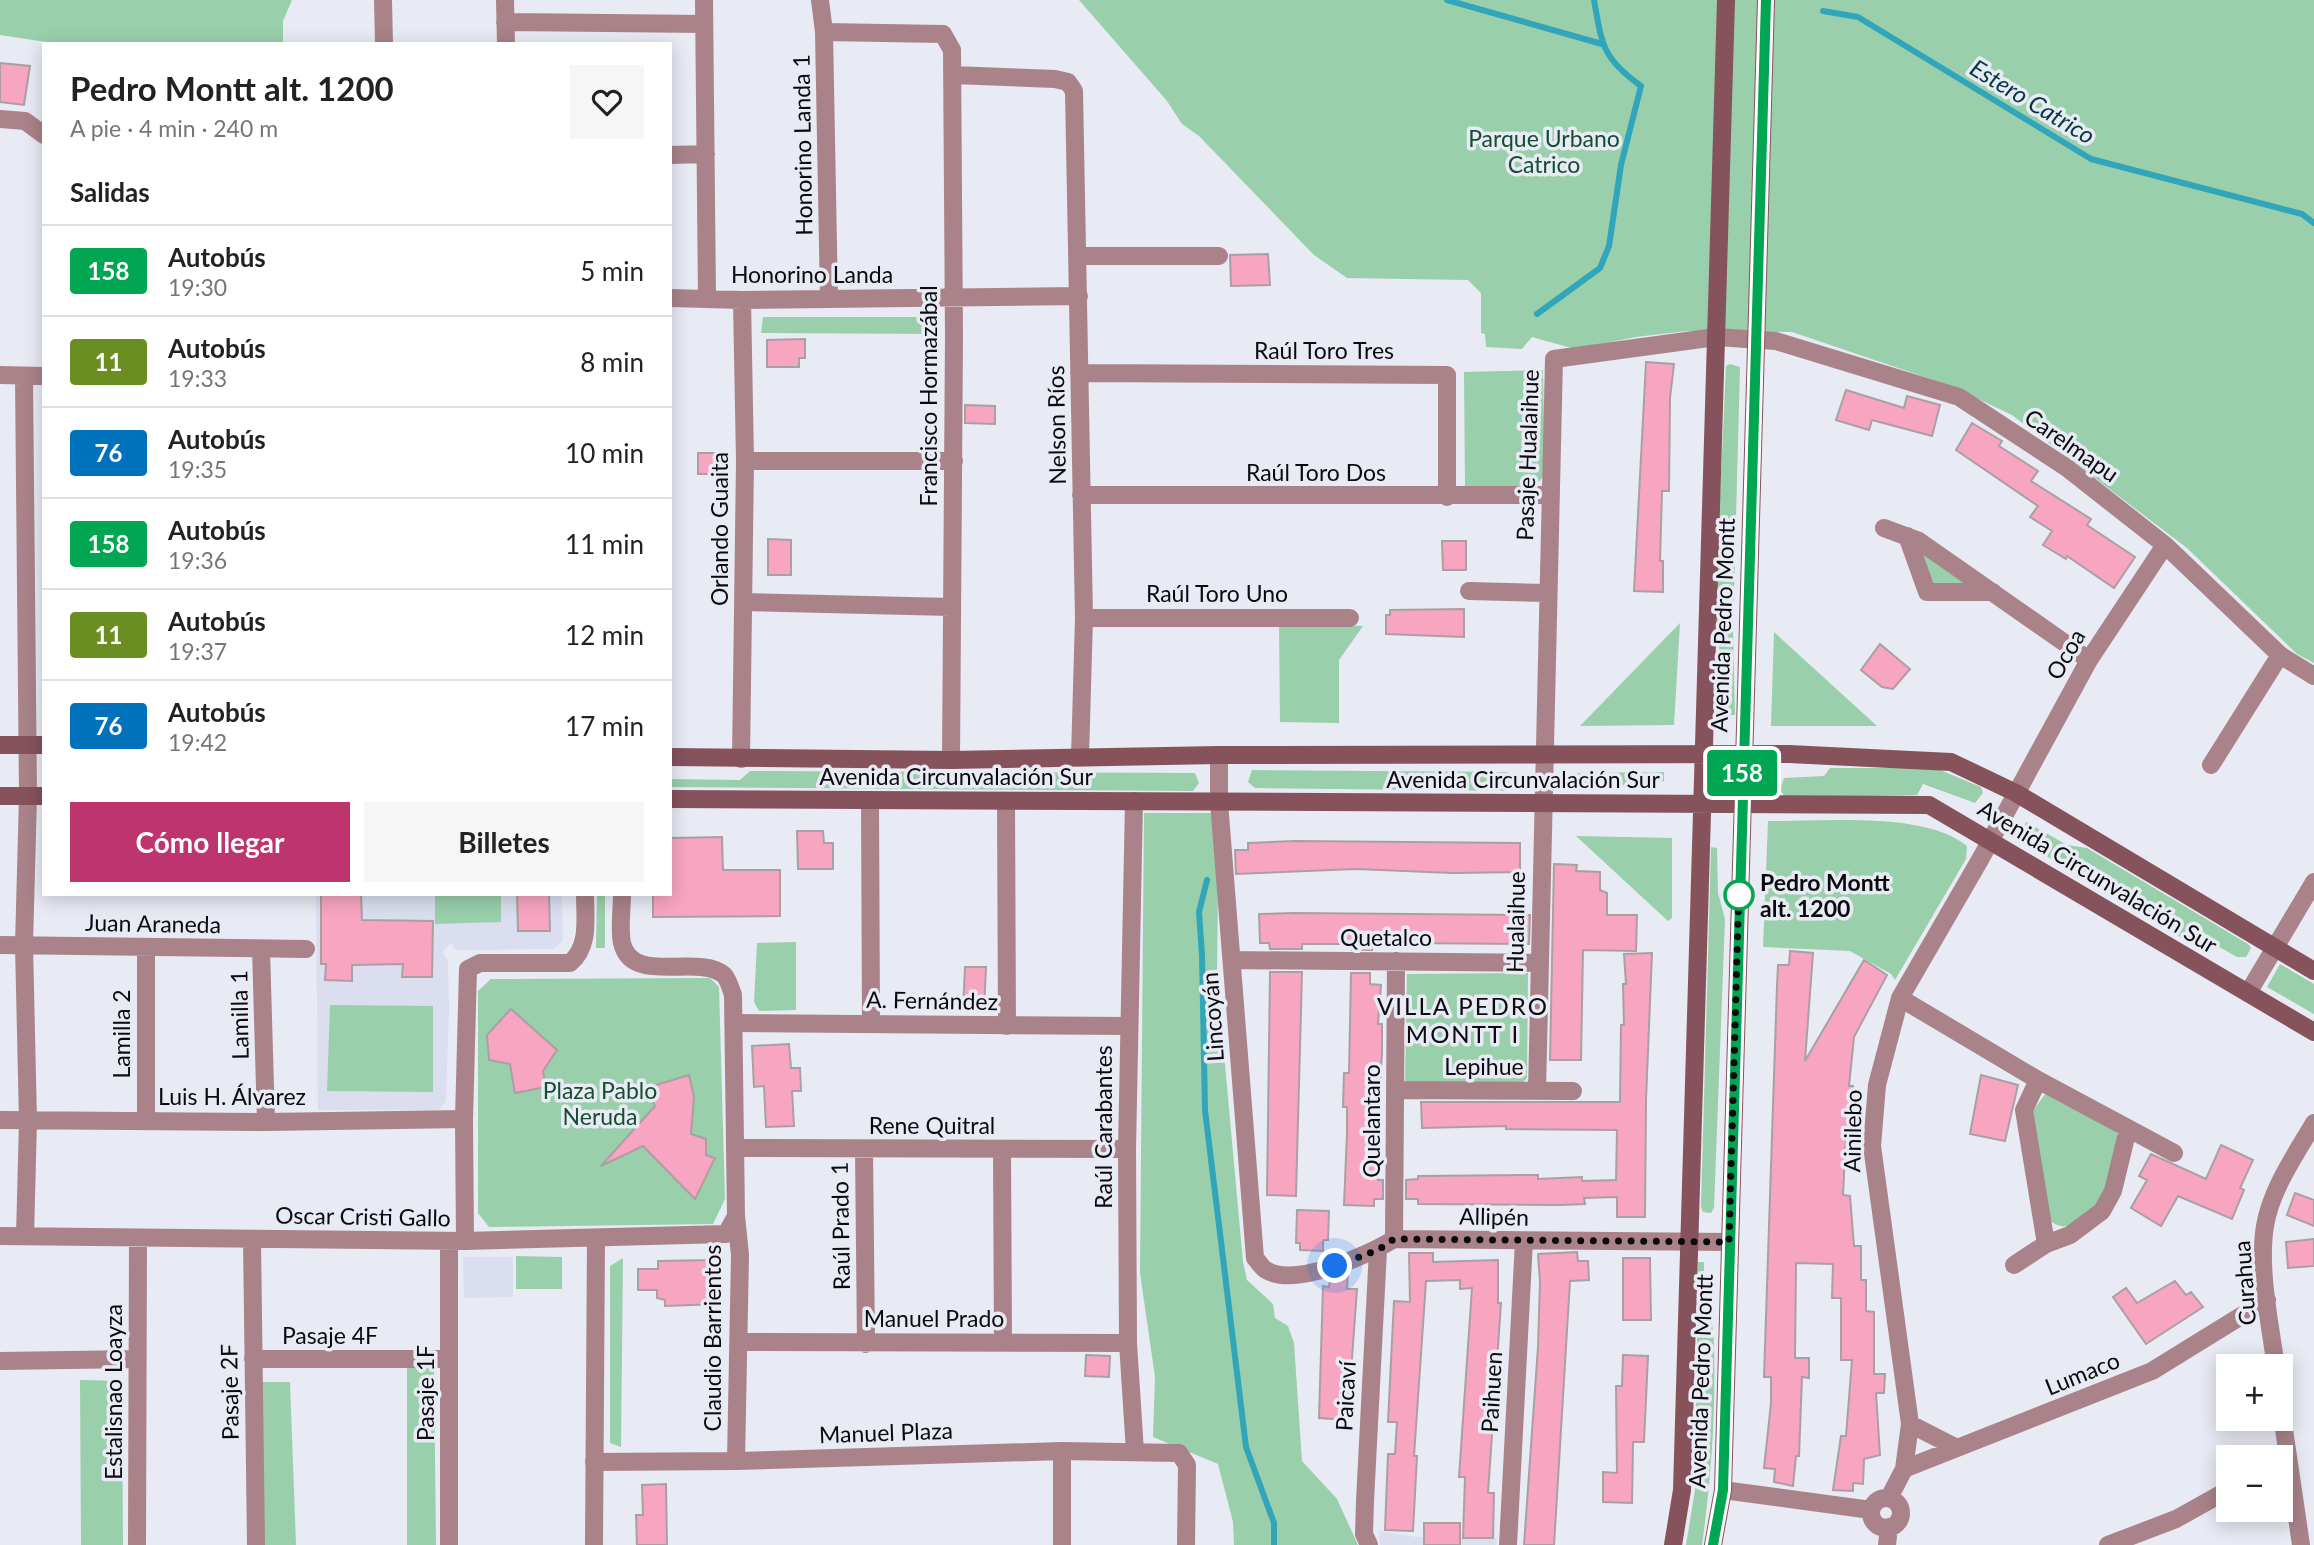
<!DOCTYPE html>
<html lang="es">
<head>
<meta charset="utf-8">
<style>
  body { margin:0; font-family:Lato,sans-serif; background:#f6f6f6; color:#222; height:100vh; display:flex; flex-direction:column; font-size:26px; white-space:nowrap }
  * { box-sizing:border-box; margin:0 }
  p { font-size:23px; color:#767676 }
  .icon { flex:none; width:38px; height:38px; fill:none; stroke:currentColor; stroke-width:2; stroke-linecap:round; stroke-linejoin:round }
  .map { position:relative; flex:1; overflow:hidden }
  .panel { position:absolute; left:42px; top:42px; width:630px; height:854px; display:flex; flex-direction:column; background:#fff; border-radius:0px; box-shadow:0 4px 18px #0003 }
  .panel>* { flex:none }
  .badge { padding:0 14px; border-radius:5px; font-size:24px; line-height:46px }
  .tools { position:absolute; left:2216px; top:1354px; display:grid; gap:14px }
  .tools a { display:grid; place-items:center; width:77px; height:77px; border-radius:0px; background:#fff; box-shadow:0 4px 18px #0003; font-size:35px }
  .you { position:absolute; width:35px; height:35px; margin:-18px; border:5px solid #fff; border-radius:50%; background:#1a73e8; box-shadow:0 0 0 10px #1a73e833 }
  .map>.badge { position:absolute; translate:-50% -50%; box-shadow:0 0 0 4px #fff }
  h2 { padding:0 28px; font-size:26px; line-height:63px }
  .round { display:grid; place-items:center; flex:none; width:74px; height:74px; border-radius:0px; background:#f6f6f6 }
  .summary { display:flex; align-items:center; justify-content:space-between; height:119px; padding:0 28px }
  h1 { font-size:33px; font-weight:700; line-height:52px }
  .cta { display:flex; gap:14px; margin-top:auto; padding:14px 28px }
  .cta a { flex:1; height:80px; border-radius:0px; background:#bd346f; color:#fff; font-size:28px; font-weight:700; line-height:80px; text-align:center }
  .cta a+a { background:#f6f6f6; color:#222 }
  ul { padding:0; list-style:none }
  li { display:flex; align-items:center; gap:21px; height:91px; padding:0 28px; border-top:2px solid #e0e0e0 }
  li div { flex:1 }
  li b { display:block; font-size:26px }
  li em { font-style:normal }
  li .badge { min-width:77px; font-weight:700; text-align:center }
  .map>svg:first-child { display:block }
</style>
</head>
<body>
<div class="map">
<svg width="2314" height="1545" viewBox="0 0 2314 1545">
  <rect width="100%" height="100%" fill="#e8eaf4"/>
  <path fill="#dadeee" d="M316,894H562L563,940L554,949L456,950L451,943L442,952L448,961L449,1010L446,1101L439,1110H318Z
    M463,1257H513V1297L464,1298Z
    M1379,1531L1416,1537L1497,1538L1496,1545H1380Z"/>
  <path fill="#9acfac" d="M0,0H292L283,21V44H59L0,35Z
    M1079,0H2314V663L2297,654L2187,548L2012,415L1951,386L1792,332L1688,331L1636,337L1575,349L1532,337L1522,349L1486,347L1485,334L1481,333V293L1468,280L1347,278L1314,255L1199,136L1182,124L1167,101Z
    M763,317H930L939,323V334L761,333Z
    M1730,364L1740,367L1733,630L1735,715H1728L1724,664L1714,631L1726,366Z
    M1543,370L1545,474L1535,487L1465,488L1464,372Z
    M1917,549L1966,584L1932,586Z
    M1279,623L1363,626L1339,660V723L1280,722Z
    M1680,623L1674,725L1580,726Z
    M1774,632L1877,726H1771Z
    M1830,768H1935L1981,787L1983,793L1975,803L1923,784L1917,795L1786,798L1780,790L1784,778L1824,776Z
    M1252,770L1508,772L1517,780L1511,791L1255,788L1248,782Z
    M750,771L1195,773L1199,783L1193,791L670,787V779L740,780Z
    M1664,772V781L1578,790L1573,780L1578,773Z
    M1144,813H1214L1218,882L1217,977L1243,1262L1247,1280L1273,1304L1275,1318L1288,1326L1294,1343L1302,1461L1337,1499L1358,1545H1234L1233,1522L1218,1464L1153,1437L1155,1377L1140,1273Z
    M1768,821C1824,822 1924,811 1967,846L1966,859L1895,980L1891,974L1850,951L1763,947Z
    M2026,822L2067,845L2087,848L2248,944L2251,948L2246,957H2237L2191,931L2180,937L2020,840Z
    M1576,836L1672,838V918L1668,921Z
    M1711,847L1717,848L1718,893L1725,919L1714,1208L1711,1213L1703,1212L1701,1207Z
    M435,894H501V922L435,924Z
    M597,894H605V948H596Z
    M796,942V1010L759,1011L754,1002L757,943Z
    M2280,964L2314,984V1014L2267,987Z
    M1528,973L1527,1078L1521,1084L1405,1085L1407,974Z
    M710,978L719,987L725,1199L713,1224L489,1227L478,1213V991L491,979Z
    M330,1005L433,1006V1092L327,1091Z
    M2046,1093L2118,1132C2113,1168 2109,1206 2074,1224C2062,1230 2053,1224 2044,1216L2032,1112Z
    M516,1256L562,1257V1289H516Z
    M623,1258L621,1447L610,1443V1266Z
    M1698,1262H1704C1703,1291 1714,1318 1714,1347C1716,1412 1711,1480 1702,1545H1686L1695,1490Z
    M407,1366L434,1367L436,1545H407Z
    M80,1380L122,1381L123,1545H81Z
    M257,1382H290L296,1545H261Z"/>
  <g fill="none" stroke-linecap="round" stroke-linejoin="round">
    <path stroke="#31a5ba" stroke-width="6" d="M1447,0L1602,44
      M1823,11L1858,17L2091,159L2302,214L2314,223
      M1537,314L1600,268L1609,246L1621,165L1641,86C1602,58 1602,45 1594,0
      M1207,880L1199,912L1202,955L1205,1110L1246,1447L1274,1523V1545"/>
  </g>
  <path fill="#f8a5c1" stroke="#aa9fa2" stroke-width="2" d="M0,63L30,66L24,105L0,102Z
    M1268,254L1270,285L1231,286L1230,255Z
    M805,339V358H799V367H767V340Z
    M1646,362L1674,364L1670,398L1669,491H1662L1660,561H1663V592L1634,591Z
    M1846,390L1904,408L1907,396L1940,405L1932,436L1872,420L1869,430L1836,420Z
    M965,405L995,406V424L965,423Z
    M1972,423L2002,441L1999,446L2038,471L2031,481L2091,519L2087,525L2135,557L2114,588L2067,556L2066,559L2043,545L2052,531L2030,517L2038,506L1956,450Z
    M698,453H722V474H698Z
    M768,539L791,540V575H768Z
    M1442,541H1466V570H1443Z
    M1464,609V637L1386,634V615H1390V610Z
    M1880,644L1910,669L1893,689L1882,687L1861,670Z
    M797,831H823L824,843H833V869H798Z
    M722,837L723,870H780V916L653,917V894H670V838Z
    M1295,841L1520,843V872L1453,873L1356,869L1236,874L1235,850H1248V843Z
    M1554,864L1577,865L1576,871L1600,872V890L1607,893V915H1637L1636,951L1583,950L1581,1060H1550Z
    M321,894H361L362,920L433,921L432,977H402L403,964L352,965V981L325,980L326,964H321Z
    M517,894H549L550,931H518Z
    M1294,913L1530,915L1529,944L1403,943L1372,945V950H1352L1353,944H1302V949H1270L1269,943H1260L1259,914Z
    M1790,951L1813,953L1805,1061L1864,960L1887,975L1854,1037L1849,1086H1853V1106L1848,1108L1846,1134L1843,1195L1850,1196L1854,1246H1861V1280H1866V1311L1874,1312V1374H1885L1884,1393H1876L1880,1455L1864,1459L1863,1484L1853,1483V1491L1833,1490L1841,1436H1846L1852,1360H1841V1298H1832L1833,1264L1796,1263L1795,1358H1809V1378L1802,1377L1799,1456H1796L1793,1486L1774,1482L1775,1469L1764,1468L1771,1403V1377H1764L1777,986L1778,965H1789Z
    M1652,953L1646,1100L1645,1217H1617V1197L1584,1198L1585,1204L1559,1205L1418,1204V1199H1406V1180L1418,1179V1176L1538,1175V1179L1582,1177V1181L1616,1180L1617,1130L1506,1129V1126L1422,1128L1421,1102H1620L1621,1025H1624L1623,984H1626L1624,954Z
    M965,967H986L984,1011L963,1010Z
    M1270,972H1302L1296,1196L1267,1195Z
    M1351,973H1370V984L1381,985L1378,1024H1382V1053L1377,1132L1378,1180H1383V1199H1374V1206L1344,1205L1347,1133V1107H1343L1344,1073H1349Z
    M511,1009L557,1050L543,1071L546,1087L515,1093L510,1064L489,1060L487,1035Z
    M789,1044L791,1068H800L801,1091H792L794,1126L766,1127L764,1086L754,1087L752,1046Z
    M689,1075L694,1097L691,1134L706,1139V1155L715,1158L695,1199L643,1146L601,1166L655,1106L646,1088Z
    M1981,1075L2018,1085L2005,1141L1970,1134Z
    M2221,1145L2253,1160L2240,1188L2244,1190L2232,1219L2178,1196L2161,1226L2131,1208L2147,1180L2139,1176L2151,1154L2206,1179Z
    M2295,1193L2314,1200V1226L2287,1215Z
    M1297,1210L1329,1211L1328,1240H1323V1251L1300,1250V1243H1296Z
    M2314,1239V1266L2288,1268L2286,1242Z
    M1577,1252L1578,1261H1588L1589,1280L1570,1281L1554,1545H1524L1538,1347L1540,1282L1538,1254Z
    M1409,1253H1433V1262L1498,1260V1303H1501L1488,1493H1494L1493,1538H1463L1465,1477H1459L1472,1288L1460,1289V1280L1426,1281L1414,1456H1417L1413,1531L1385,1530L1388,1454H1395L1397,1422H1388L1394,1301L1410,1302Z
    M1623,1258H1650L1651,1320H1623Z
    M716,1260L717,1304L665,1306V1300L657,1298V1290H638V1269H658V1261Z
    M1348,1274L1347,1289H1357L1348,1413L1346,1420L1319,1418L1323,1286L1329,1287L1330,1279Z
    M2175,1281L2186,1295L2191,1292L2203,1307L2146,1344L2113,1297L2126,1288L2137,1303Z
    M1086,1355L1110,1356L1109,1377L1085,1376Z
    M1623,1355L1648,1356L1644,1442H1633L1632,1503L1603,1502V1472L1617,1473L1616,1386H1622Z
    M666,1484L667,1545H637L636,1515H643L642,1485Z
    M1424,1523H1460V1545H1424Z"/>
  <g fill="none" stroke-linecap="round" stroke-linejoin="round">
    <path stroke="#a98389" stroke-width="18" d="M383,0L384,44
      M505,0L506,44
      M704,0L707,298
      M820,0L824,32L829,299
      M505,22L704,24
      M824,32L943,34L952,50L954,336L951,760
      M953,75L1055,79L1068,82L1074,91L1084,618L1080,757
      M0,119L25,121L44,135
      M670,155L706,154
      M1079,256H1219
      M670,298L742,300L1079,296
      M1079,373L1447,375V497
      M0,375L44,376
      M24,376L28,796L24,945L28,1121L25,1236
      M745,461H954
      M1081,495H1551
      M1884,528L1919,541L2089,660
      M1907,536L1927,592H1993
      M1469,591L1548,593
      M743,602L951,607
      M1084,618H1350
      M1219,755V802L1255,1258C1258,1261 1262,1268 1266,1270C1294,1288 1369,1255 1394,1239L1729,1242
      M741,759L745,461L742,300
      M2211,765L2280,655
      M870,800L871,1023
      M1006,801L1007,1026
      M1134,801L1127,1149L1128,1343L1135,1452
      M0,945L306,949
      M146,948V1120
      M261,949L266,1122
      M1232,960L1539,963
      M2248,993L2314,882
      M1900,998L2038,1080L2174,1153
      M736,1023L1128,1026
      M2038,1080L2024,1110L2046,1244
      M1396,1090L1573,1091
      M1537,1091L1554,359L1716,337L1776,341L1959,397L2067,468L2165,545L2280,655L2314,676
      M0,1120L266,1122L464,1119
      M737,1148L1127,1149
      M864,1149L866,1344
      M1002,1149L1003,1342
      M0,1236L465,1241
      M252,1239L256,1545
      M1394,1239L1396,961
      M449,1242V1545
      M2014,1265L2046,1244L2070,1235L2102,1211L2113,1191L2128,1129
      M739,1342L1128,1343
      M253,1359H449
      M0,1361L137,1359
      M2276,1367C2270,1324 2258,1268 2265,1226C2271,1189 2296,1154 2314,1123
      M2280,1402L2301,1545
      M1910,1424L1955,1447
      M736,1461L740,1255L736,1216
      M594,1462L736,1461L1062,1451L1179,1453L1187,1465L1186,1545
      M1904,1469L2152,1371L2267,1300
      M1723,1490L1871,1510
      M1889,1498L1904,1469L1910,1424L1872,1146L1877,1085L1900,998L1981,858L2089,660L2165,545
      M1871 1513a15 15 0 1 1 30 0a15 15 0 1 1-30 0Z
      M137,1545L138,1238
      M1062,1545V1451
      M1369,1545L1364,1534L1365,1501L1378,1250
      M1508,1545L1524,1241
      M1887,1545L1889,1527
      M2108,1545L2176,1519L2228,1490"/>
    <path stroke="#a98389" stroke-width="18" d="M585,894C585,918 590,947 570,963H480L468,969L464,1119L465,1241L726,1234L736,1216L733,995C731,989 728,979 724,975C698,953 632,986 622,943C619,929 622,909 622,894
      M594,1545L596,1238"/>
    <path stroke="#86525c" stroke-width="18" d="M0,745H44
      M670,757L951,760L1219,755L1789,754L1951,762L2016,793L2314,971
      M0,796H44
      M670,799L1929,805L2314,1032
      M1673,1545L1682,1490L1726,0
      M1713,1545L1723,1490L1766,0"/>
  </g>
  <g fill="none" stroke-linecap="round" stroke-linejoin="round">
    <defs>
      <path id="line" d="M1713,1545L1723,1490L1766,0"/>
    </defs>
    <use href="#line" stroke="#fff" stroke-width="16"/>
    <use href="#line" stroke="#00a651" stroke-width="10"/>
    <path stroke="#0b0b0f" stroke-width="7" stroke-dasharray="0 12.6" d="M1335,1266L1378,1250L1394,1239L1729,1242L1739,886V895"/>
  </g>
  <circle fill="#fff" stroke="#00a651" stroke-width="3.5" cx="1739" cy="895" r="14"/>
  <g text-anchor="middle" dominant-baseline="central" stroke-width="7" stroke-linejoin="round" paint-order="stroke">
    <g font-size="23" fill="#134e2f" stroke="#e8eaf4">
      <text x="1544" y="138">Parque Urbano<tspan x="1544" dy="26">Catrico</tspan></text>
      <text x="600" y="1090">Plaza Pablo<tspan x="600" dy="26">Neruda</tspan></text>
    </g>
    <g font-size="23" fill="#0b0b0f" stroke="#e8eaf4">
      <text transform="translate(802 145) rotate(-91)">Honorino Landa 1</text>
      <text x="812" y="274">Honorino Landa</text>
      <text x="1324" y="350">Raúl Toro Tres</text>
      <text transform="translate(928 396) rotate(-90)">Francisco Hormazábal</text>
      <text transform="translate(1056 425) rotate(-91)">Nelson Ríos</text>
      <text transform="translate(2072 445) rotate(35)">Carelmapu</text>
      <text transform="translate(1527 455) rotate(-88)">Pasaje Hualaihue</text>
      <text x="1316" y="472">Raúl Toro Dos</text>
      <text transform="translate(719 529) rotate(-90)">Orlando Guaita</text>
      <text x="1217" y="593">Raúl Toro Uno</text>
      <text transform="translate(1722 625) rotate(-88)">Avenida Pedro Montt</text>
      <text transform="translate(2065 654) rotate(-60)">Ocoa</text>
      <text x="956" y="776">Avenida Circunvalación Sur</text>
      <text x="1523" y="779">Avenida Circunvalación Sur</text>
      <text transform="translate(2098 876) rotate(31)">Avenida Circunvalación Sur</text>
      <text transform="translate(1515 922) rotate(-89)">Hualaihue</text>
      <text transform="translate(153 923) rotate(1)">Juan Araneda</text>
      <text x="1386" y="937">Quetalco</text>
      <text transform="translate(932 1000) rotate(1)">A. Fernández</text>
      <text transform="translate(239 1015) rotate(-91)">Lamilla 1</text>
      <text transform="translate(1212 1017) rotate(-94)">Lincoyán</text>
      <text transform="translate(121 1034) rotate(-90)">Lamilla 2</text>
      <text x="1484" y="1066">Lepihue</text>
      <text x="232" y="1096">Luis H. Álvarez</text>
      <text transform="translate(1371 1121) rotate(-90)">Quelantaro</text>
      <text x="932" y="1125">Rene Quitral</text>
      <text transform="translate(1103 1127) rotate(-90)">Raúl Carabantes</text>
      <text transform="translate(1852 1131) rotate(-89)">Ainilebo</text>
      <text transform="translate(363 1216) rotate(1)">Oscar Cristi Gallo</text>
      <text transform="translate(1494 1216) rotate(1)">Allipén</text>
      <text transform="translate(840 1226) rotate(-91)">Raúl Prado 1</text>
      <text transform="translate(2244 1283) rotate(-94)">Curahua</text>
      <text x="934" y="1318">Manuel Prado</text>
      <text x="330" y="1335">Pasaje 4F</text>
      <text transform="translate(712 1338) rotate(-90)">Claudio Barrientos</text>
      <text transform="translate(2082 1373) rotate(-22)">Lumaco</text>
      <text transform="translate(1700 1381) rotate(-88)">Avenida Pedro Montt</text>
      <text transform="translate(113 1392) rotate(-90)">Estalisnao Loayza</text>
      <text transform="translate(229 1392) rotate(-91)">Pasaje 2F</text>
      <text transform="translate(1491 1392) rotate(-87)">Paihuen</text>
      <text transform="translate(425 1393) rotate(-90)">Pasaje 1F</text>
      <text transform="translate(1345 1396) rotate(-87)">Paicaví</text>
      <text transform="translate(886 1432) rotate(-2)">Manuel Plaza</text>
    </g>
    <g font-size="23" font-weight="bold" fill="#0b0b0f" stroke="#e8eaf4" text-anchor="start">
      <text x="1760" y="882">Pedro Montt<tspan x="1760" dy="26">alt. 1200</tspan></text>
    </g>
    <g font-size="24" font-style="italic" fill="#023841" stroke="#e8eaf4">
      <text transform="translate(2033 101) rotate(31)">Estero Catrico</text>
    </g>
    <g font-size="24" letter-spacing="2" fill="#0b0b0f" stroke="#e8eaf4">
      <text x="1463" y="1005">VILLA PEDRO<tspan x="1463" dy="28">MONTT I</tspan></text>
    </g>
  </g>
</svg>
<div class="tools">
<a>+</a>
<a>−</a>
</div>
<div class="you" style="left:1335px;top:1266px"></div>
<b class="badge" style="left:1742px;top:773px;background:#00a651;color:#fff">158</b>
<section class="panel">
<div class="summary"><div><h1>Pedro Montt alt. 1200</h1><p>A pie · 4 min · 240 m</p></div><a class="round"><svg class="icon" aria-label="heart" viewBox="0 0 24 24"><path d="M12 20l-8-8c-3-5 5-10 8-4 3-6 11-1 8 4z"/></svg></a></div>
<h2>Salidas</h2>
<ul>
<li><span class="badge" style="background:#00a651;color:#fff">158</span><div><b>Autobús</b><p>19:30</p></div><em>5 min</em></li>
<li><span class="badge" style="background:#6b8e23;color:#fff">11</span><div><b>Autobús</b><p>19:33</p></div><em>8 min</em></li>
<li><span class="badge" style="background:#0072bc;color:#fff">76</span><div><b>Autobús</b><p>19:35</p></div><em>10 min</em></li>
<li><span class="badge" style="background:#00a651;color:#fff">158</span><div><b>Autobús</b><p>19:36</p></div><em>11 min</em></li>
<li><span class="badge" style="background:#6b8e23;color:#fff">11</span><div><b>Autobús</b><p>19:37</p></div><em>12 min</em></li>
<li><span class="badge" style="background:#0072bc;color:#fff">76</span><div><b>Autobús</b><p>19:42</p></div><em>17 min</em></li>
</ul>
<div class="cta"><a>Cómo llegar</a><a>Billetes</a></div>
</section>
</div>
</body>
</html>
